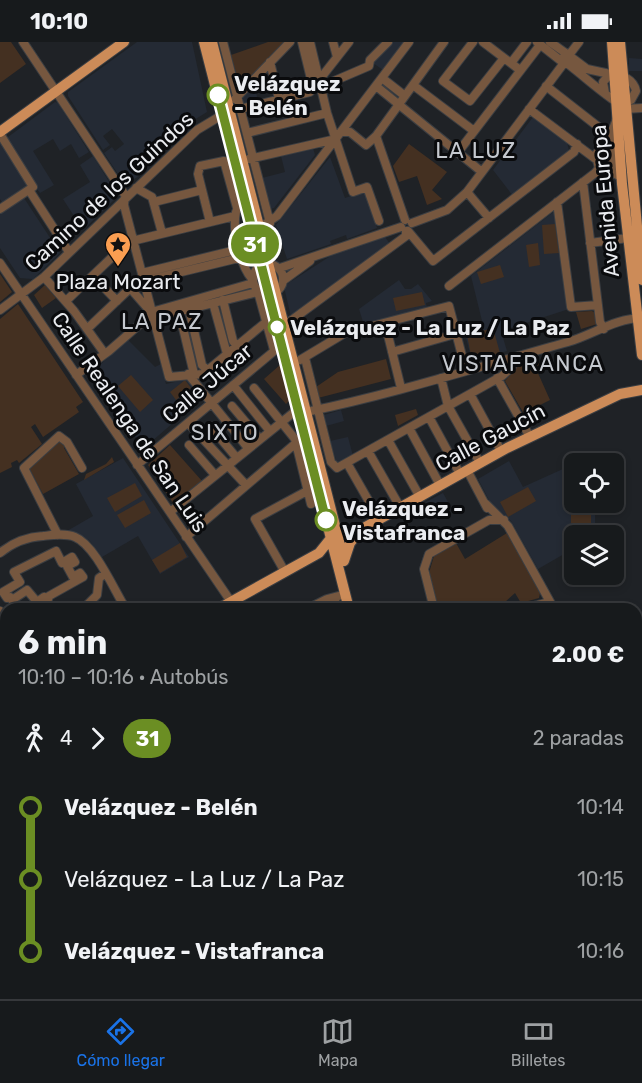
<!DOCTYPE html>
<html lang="es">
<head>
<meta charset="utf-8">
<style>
  body { margin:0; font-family:Rubik,sans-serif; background:#242729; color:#f1f3f6; height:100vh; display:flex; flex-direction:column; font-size:22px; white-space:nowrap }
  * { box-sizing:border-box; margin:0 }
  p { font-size:20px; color:#9ea1a3 }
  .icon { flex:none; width:33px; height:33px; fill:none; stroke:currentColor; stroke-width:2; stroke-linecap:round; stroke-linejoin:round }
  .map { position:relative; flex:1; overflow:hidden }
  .drawer { position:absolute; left:0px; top:561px; width:642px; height:396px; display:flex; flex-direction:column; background:#171a1c; border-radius:18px 18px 0 0; box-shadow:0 3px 9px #0003,0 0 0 2px #36383b }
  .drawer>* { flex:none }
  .badge { padding:0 12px; border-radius:20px; font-size:21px; line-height:39px }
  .tools { position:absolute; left:564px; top:411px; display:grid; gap:12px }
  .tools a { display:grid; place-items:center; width:60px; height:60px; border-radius:9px; background:#171a1c; box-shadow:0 3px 9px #0003,0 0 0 2px #36383b; font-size:30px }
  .map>.badge { position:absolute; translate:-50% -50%; box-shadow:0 0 0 3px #fff }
  .legs { display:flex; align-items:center; gap:9px; height:66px; padding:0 18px; font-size:20px }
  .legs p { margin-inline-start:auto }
  .overview { display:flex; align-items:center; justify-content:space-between; height:102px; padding:0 18px }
  h1 { font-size:33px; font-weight:700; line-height:45px }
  ul { padding:0 18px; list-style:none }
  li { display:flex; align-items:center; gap:21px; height:72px; font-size:22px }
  li i { display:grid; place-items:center; width:9px; height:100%; margin:0 8px; background:currentColor }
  li i::after { content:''; width:15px; height:15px; margin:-8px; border:4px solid; border-radius:50%; background:#171a1c }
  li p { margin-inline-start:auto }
  li:first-child i { background:linear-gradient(#0000 50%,currentColor 0) }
  li:last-child i { background:linear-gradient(currentColor 50%,#0000 0) }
  .status { display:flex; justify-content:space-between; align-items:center; height:42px; padding:0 30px; background:#171a1c; direction:ltr }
  .status svg { height:16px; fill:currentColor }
  .tab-bar { display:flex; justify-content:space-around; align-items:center; height:84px; border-top:2px solid #36383b; background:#171a1c; font-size:16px; color:#9ea1a3 }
  .tab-bar a { display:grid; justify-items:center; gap:3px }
  .tab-bar .current { color:#1a73e8 }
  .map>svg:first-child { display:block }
</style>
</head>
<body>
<div class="status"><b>10:10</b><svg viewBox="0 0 49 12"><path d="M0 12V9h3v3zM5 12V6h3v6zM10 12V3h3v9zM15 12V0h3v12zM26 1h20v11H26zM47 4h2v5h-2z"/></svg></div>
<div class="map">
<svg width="642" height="957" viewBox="0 0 642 957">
  <rect width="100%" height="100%" fill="#1f2226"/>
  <path fill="#242a34" d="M137,0H192L207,70L194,78L136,136L124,141L104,111L112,105L115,109L124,102L112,87L103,94L110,103L103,108L68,54V50Z
    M393,0H405L383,28L373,21Z
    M629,16L642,17V29H629Z
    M254,43L258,58L243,62L241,55Z
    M55,60L58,61L89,110L79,116L71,102L60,109L53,97L33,109L54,143L40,151L37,147L24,156L60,211L33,237L20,236L0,206V171L6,167L0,157V101Z
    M533,75L567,100L569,109L513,154L493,128Z
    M313,106L315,113L274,166L270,167L262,136L285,130L281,114Z
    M93,114L118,154L83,188L63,157L90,140L80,123Z
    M330,115L345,156L365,149L377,186L347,197L346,193L330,199L331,202L287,217L276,183Z
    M556,168L569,267L501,289L507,309L472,319L465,292L484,287L471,234Z
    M385,195L390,202L291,275L284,245L287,242L332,213Z
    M399,238L405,247H411L418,242L432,259L426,261L427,266L364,283L359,267Z
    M127,297L155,325L161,322L166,342L188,337L203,355L144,406L85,330L94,323L99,324Z
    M341,368L344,379L326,384L324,373Z
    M348,395L353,414L337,421L330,399Z
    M123,416L189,515L160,532L138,494L102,515L89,498L67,489L93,474L76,442Z
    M509,419L523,445L574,422V460L595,461V493L574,494V512L571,508L538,527L511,479L490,460L478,437Z
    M443,451L448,460L431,469L426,460Z
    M0,809L6,820V951H47L36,957H0Z"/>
  <path fill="#443021" d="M0,0H11L26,22L0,41Z
    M268,0H285L240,46L231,13Z
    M409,102L447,130L432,148L442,157L427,163L417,134L399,140L393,124Z
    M555,182L559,211L544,212L542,183Z
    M538,201L540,223L529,225L526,203Z
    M500,223L504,235L481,242L477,230Z
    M0,232L12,250L0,260Z
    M45,243L56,256L42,266L34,253Z
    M422,250L425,263L396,269L393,256Z
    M18,262L83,360L76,365L79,370L43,395L35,382L31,385L42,402L19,421L17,418L11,421L12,425L0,431V277Z
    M592,269L596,272L597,282L581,287L576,270Z
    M493,286L500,311L472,319L467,293Z
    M537,314L542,327L537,329L550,358L526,370L534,380L531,384L505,339L521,320Z
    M386,317L391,337L318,356L316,345L338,330Z
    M280,323L290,358L286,362L264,337Z
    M131,333L153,358L140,370L118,344Z
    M185,338L191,346L176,358L170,350Z
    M416,367L418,373L398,384L395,373Z
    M59,397L65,401L64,406L79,432L43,452L28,424Z
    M170,403L202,439L173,461L148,423Z
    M112,415L114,420L84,438L86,432L106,422Z
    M135,441L142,454L115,470L107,456Z
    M528,445L536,459L508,475L500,460Z
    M571,453H574V460L591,461V481H571Z
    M144,458L151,471L125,486L117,473Z
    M185,465L197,478L189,485L179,470Z
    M507,491L540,551L539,556L521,561L515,551L504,561L498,560L492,563L489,559L492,567H438L429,531L434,514L456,501L465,517Z
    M180,501L187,515L160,531L152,518Z
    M5,588L6,626L0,629V590Z
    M6,892V922L0,925V896Z"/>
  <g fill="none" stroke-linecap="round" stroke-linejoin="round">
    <defs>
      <path id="minor" d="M23,0L125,153L124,163L169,335L203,332L266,280
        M223,0L270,181
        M302,0L313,45
        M310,0L327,71L353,150L367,145L379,179
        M333,0L337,15
        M473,0L443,39L470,59L504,16
        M483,0L520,28
        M537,0L565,22L570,21L571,15L565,12L562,19
        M550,0L567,12
        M569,13L579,0
        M571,15L587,27L610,32
        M270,20L279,57
        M511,21L527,0
        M568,22C585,35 602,51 621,63L631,58L636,49C634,38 621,31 610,32L603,40L605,51
        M382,36L405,54
        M320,37L349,0
        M413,43L474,89
        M376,44L482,130
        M546,44L610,94
        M235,57L290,0
        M240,67L310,50L313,45L327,42L369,24L370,18L388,0
        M529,67L597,118L599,126L595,131
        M625,67L642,66
        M341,90H350L366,103L376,94L444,0
        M247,91L327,71
        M0,92L33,145L0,167
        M376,94L405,178
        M610,94L614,131L617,133
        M459,109L540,3
        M594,115L610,94L617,77
        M249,117L336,97
        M583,140L600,280L604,287
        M136,146L152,155L162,191
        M29,148L69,210
        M467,150L489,176
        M154,160L202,148
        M557,160L571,265L598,263
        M236,170C232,188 240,223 252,237
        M210,180L198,132L200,124L224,119L237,166
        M412,181L447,168L467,150L564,21
        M259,186L277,174L409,0
        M408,189L433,219L574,110L577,102
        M590,201L628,196
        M0,221L236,567
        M253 237a15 15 0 1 1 30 0a15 15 0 1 1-30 0Z
        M280,226L401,185
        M142,231L240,207
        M93,234L117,259
        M44,235L74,269L105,312
        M284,238L310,219
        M144,239L243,215
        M449,244L595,131H614
        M130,246L150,269
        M223,258L233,299L237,304
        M66,259L128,200L235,174
        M213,261L227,312
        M189,267L202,323L208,329
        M0,268L44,235L197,88L222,73
        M179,269L194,332
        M152,272L157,275L258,250L274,308
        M385,281L401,346
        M285,283L406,194V189
        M87,287L143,234
        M392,310L455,292
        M305,316L331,420L337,426L502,334L511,326L518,314
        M300,318L345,291L449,264L466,329
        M188,332L248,406
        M76,333L109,309L155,269L253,241
        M441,336L448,364L480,421
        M497,336L530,395
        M233,343L269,388
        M254,346L295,397L311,462
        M470,352L501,409
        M232,364L259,396
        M306,370C394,352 481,324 568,300C592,293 616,276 642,276
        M429,375L460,432
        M188,381L246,443
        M210,384L236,415
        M409,386L440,443
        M388,398L420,455
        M189,403L215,433
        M368,409L400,465
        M347,421L379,477
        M137,423L273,310L279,296
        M467,428L487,466
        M486,462L508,484L554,567
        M170,470L298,367
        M58,493L24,426L59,394L67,400L82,426
        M186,495L296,401
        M56,509L62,521L72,515L75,520L67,524L73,535L80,531L83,535L49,554L47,561L44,555L37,560L27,548L12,558L10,555L7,556L3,550L20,540L14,530Z
        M0,511C12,501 27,495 43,494C53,493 65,491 75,495C95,503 114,548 126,567
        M285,530L255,477L307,449
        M83,567L97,553L99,536L105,532
        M307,567L327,557L346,552
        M331,567L336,556
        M434,567L424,527L429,512L489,478H504
        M521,567L550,560
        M0,569L6,579
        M636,606H642
        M636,769L642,770
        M636,844L642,838
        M132,951L135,957
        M165,951L168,957
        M199,951L203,957
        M232,951L236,957
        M266,951L269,957
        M288,951L291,957
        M326,951L330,957
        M528,951L529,957
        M48,957L59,951
        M179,957L188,951
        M359,957L368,951
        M544,957L545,951"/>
      <path id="major" d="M204,0L349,567
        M212,0L263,200
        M612,0L622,142L642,313
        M620,0L642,238
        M0,90L124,0
        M268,221L342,511
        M334,494L360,488L507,406L620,352L642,348
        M344,519L350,501L360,488
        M218,567L319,511L331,496
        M636,681L642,639
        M0,690L6,687
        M636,722L642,696
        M0,773L6,784
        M0,785L6,795
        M636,861L642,866
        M636,872L642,875
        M103,951L106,957
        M451,951L452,957
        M423,954L436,953L444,957
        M580,957L581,951"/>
    </defs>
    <use href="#minor" stroke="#3b3e42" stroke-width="10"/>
    <use href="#major" stroke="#3b3e42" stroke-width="12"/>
    <use href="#minor" stroke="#76573f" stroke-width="8"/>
    <use href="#major" stroke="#cc8b58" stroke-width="10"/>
  </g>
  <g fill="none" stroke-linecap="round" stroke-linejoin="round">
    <defs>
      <path id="line-1" d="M218,53L326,478"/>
    </defs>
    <use href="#line-1" stroke="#fff" stroke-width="14"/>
    <use href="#line-1" stroke="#6b8e23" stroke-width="9"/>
  </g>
  <defs>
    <symbol id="sight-pin" viewBox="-11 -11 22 30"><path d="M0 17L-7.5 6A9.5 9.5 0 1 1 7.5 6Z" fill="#fb9e51" stroke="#0a0b0d"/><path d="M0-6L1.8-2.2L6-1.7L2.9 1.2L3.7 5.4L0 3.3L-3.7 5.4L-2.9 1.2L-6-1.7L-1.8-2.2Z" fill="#111"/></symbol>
  </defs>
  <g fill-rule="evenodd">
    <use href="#sight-pin" x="103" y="188" width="30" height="40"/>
  </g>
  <g fill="#fff" stroke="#6b8e23" stroke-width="3">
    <circle cx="218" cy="53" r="10"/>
    <circle cx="277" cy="285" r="8"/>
    <circle cx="326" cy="478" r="10"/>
  </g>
  <g text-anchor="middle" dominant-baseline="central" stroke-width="6" stroke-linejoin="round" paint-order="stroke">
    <g font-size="21" font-weight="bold" fill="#eaecf0" stroke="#0a0b0d" text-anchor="start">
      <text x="234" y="41">Velázquez<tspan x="234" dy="24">- Belén</tspan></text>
      <text x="290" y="285">Velázquez - La Luz / La Paz</text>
      <text x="342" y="466">Velázquez -<tspan x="342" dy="24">Vistafranca</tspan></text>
    </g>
    <g font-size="21" fill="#eaecf0" stroke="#0a0b0d">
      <text transform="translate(109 149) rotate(-43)">Camino de los Guindos</text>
      <text transform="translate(605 159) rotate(-95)">Avenida Europa</text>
      <text transform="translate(207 341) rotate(-40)">Calle Júcar</text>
      <text transform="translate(130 380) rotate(56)">Calle Realenga de San Luis</text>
      <text transform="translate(490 395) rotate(-28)">Calle Gaucín</text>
    </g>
    <g font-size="21" fill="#eaecf0" stroke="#0a0b0d">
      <text x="118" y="239">Plaza Mozart</text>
    </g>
    <g font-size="22" letter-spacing="1.5" fill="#c5c9cf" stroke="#0a0b0d">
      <text x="476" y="108">LA LUZ</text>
      <text x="162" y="279">LA PAZ</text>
      <text x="523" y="321">VISTAFRANCA</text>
      <text x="225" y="390">SIXTO</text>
    </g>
  </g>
</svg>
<div class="tools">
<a><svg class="icon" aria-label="locate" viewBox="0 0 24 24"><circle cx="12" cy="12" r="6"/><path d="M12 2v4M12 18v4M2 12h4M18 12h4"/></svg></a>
<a><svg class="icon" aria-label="layers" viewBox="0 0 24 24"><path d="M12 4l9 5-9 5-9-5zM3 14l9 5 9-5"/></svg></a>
</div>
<b class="badge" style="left:255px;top:202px;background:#6b8e23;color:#fff">31</b>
<section class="drawer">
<div class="overview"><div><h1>6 min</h1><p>10:10 – 10:16 · Autobús</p></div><b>2.00 €</b></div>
<div class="legs"><svg class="icon" aria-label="walk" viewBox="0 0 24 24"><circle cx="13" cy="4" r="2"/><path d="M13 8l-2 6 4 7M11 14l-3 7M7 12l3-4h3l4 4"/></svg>4<svg class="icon" aria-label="forward" viewBox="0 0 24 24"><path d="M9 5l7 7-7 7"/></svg><b class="badge" style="background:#6b8e23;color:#fff">31</b><p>2 paradas</p></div>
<ul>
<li><i style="color:#6b8e23"></i><b>Velázquez - Belén</b><p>10:14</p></li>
<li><i style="color:#6b8e23"></i><span>Velázquez - La Luz / La Paz</span><p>10:15</p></li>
<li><i style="color:#6b8e23"></i><b>Velázquez - Vistafranca</b><p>10:16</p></li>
</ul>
</section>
</div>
<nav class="tab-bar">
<a class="current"><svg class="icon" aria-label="directions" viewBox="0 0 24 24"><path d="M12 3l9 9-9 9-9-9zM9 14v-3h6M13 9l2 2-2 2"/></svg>Cómo llegar</a>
<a><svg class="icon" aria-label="map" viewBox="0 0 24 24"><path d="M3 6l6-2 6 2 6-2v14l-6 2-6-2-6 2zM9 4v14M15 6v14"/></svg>Mapa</a>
<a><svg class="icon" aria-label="tickets" viewBox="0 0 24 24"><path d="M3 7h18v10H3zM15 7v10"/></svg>Billetes</a>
</nav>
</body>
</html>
